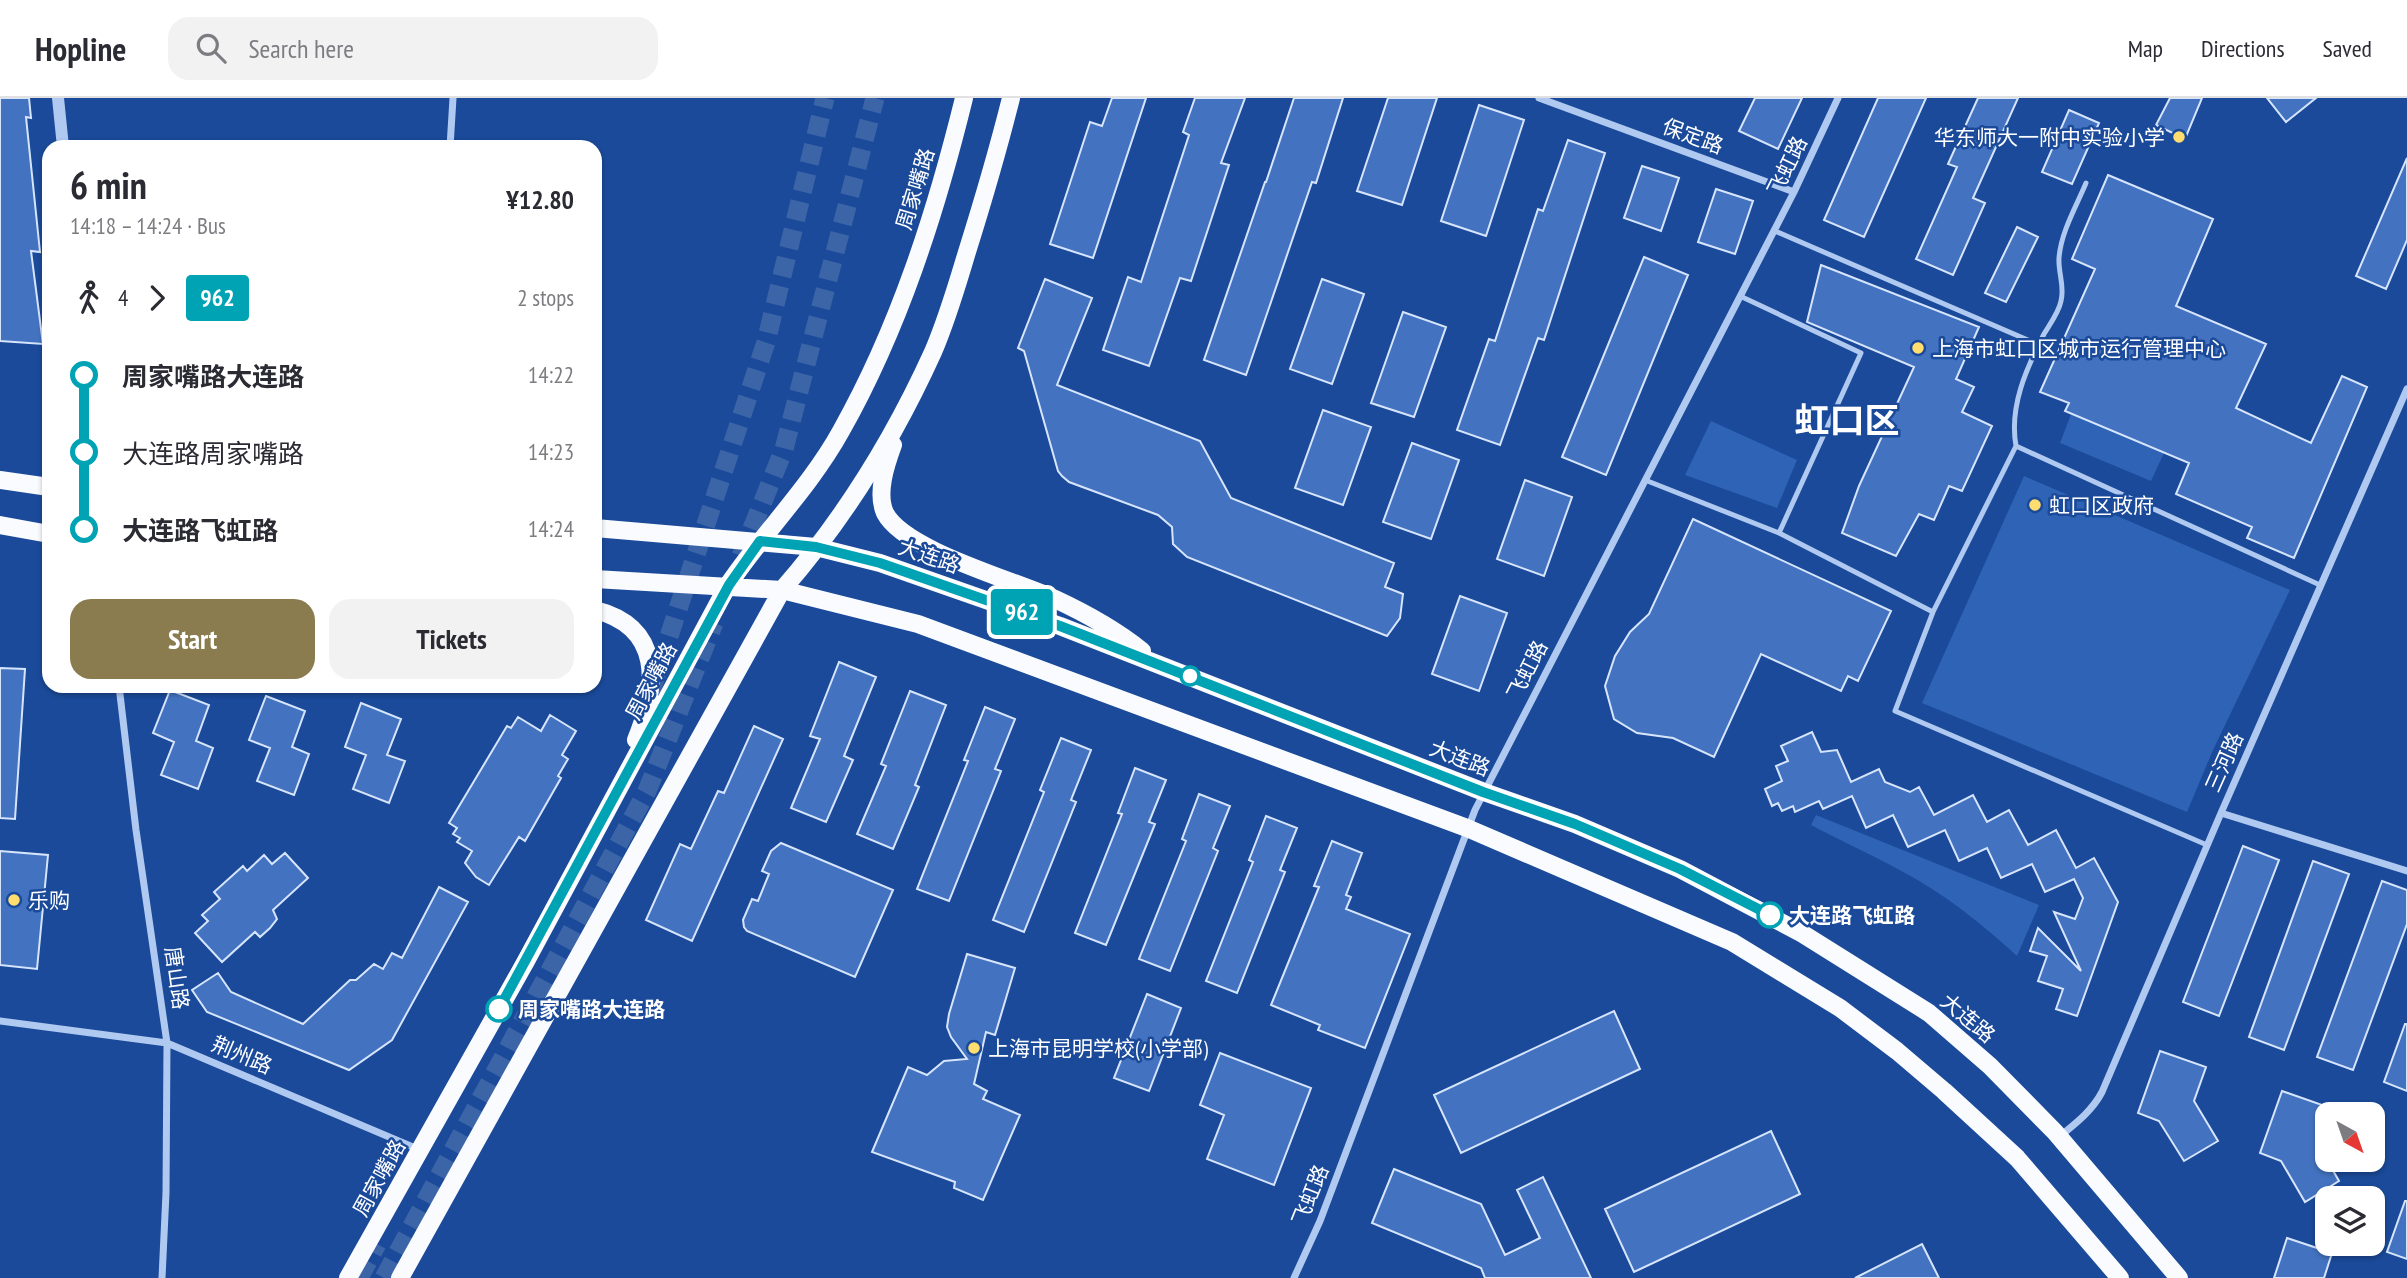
<!DOCTYPE html>
<html lang="en">
<head>
<meta charset="utf-8">
<style>
  body { margin:0; font-family:"PT Sans Narrow","Noto Sans SC",sans-serif; background:#f2f2f3; color:#2b2b33; height:100vh; display:flex; flex-direction:column; font-size:26px; white-space:nowrap }
  * { box-sizing:border-box; margin:0 }
  p { font-size:23px; color:#7c7c81 }
  .icon { flex:none; width:38px; height:38px; fill:none; stroke:currentColor; stroke-width:2; stroke-linecap:round; stroke-linejoin:round }
  .map { position:relative; flex:1; overflow:hidden }
  .sheet { position:absolute; left:42px; top:42px; width:560px; height:553px; display:flex; flex-direction:column; background:#fff; border-radius:21px; box-shadow:0 2px 5px #0004 }
  .sheet>* { flex:none }
  .badge { padding:0 14px; border-radius:5px; font-size:24px; line-height:46px }
  .needle { width:46px; rotate:140deg }
  .controls { position:absolute; left:2315px; top:1004px; display:grid; gap:14px }
  .controls a { display:grid; place-items:center; width:70px; height:70px; border-radius:14px; background:#fff; box-shadow:0 2px 5px #0004; font-size:35px }
  .map>.badge { position:absolute; translate:-50% -50%; box-shadow:0 0 0 4px #fff }
  .legs { display:flex; align-items:center; gap:10px; height:77px; padding:0 28px; font-size:23px }
  .legs p { margin-inline-start:auto }
  .overview { display:flex; align-items:center; justify-content:space-between; height:119px; padding:0 28px }
  h1 { font-size:38px; font-weight:700; line-height:52px }
  .button { display:flex; gap:14px; margin-top:auto; padding:14px 28px }
  .button a { flex:1; height:80px; border-radius:21px; background:#8a7c4e; color:#fff; font-size:28px; font-weight:700; line-height:80px; text-align:center }
  .button a+a { background:#f2f2f3; color:#2b2b33 }
  ul { padding:0 28px; list-style:none }
  li { display:flex; align-items:center; gap:24px; height:77px; font-size:26px }
  li i { display:grid; place-items:center; width:10px; height:100%; margin:0 9px; background:currentColor }
  li i::after { content:''; width:18px; height:18px; margin:-9px; border:5px solid; border-radius:50%; background:#fff }
  li p { margin-inline-start:auto }
  li:first-child i { background:linear-gradient(#0000 50%,currentColor 0) }
  li:last-child i { background:linear-gradient(currentColor 50%,#0000 0) }
  header { display:flex; align-items:center; gap:42px; box-sizing:border-box; height:98px; padding:0 35px; background:#fff; border-bottom:2px solid #e1e1e2 }
  header strong { font-size:33px }
  nav { display:flex; gap:38px; margin-inline-start:auto; font-size:24px }
  .search { width:490px; height:63px; background:#f2f2f3; display:flex; align-items:center; gap:18px; box-sizing:border-box; padding:0 24px; border-radius:21px; color:#7c7c81; font-size:26px }
  .map>svg:first-child { display:block }
</style>
</head>
<body>
<header>
<strong>Hopline</strong>
<div class="search"><svg class="icon" aria-label="search" viewBox="0 0 24 24"><circle cx="10" cy="10" r="6"/><path d="M15 15l6 6"/></svg>Search here</div>
<nav><a>Map</a><a>Directions</a><a>Saved</a></nav>
</header>
<div class="map">
<svg width="2407" height="1180" viewBox="0 0 2407 1180">
  <rect width="100%" height="100%" fill="#1a4a99"/>
  <path fill="#2e63b6" d="M2071,316L2164,355L2151,383L2060,345Z
    M1711,323L1797,362L1777,410L1685,377Z
    M2024,378L2290,492L2213,652L2187,714L1922,605Z
    M1816,717L2039,807L2017,858C1982,826 1945,796 1903,774C1873,757 1841,743 1811,727Z"/>
  <path fill="#4373c0" stroke="#d7e5fc" stroke-width="2" d="M0,0H29L31,20L26,19L40,154L31,153L43,246L0,243Z
    M1112,0H1146L1093,160L1050,146L1090,24L1102,28Z
    M1195,0H1245L1221,65L1229,67L1191,183L1180,180L1149,268L1103,252L1128,179L1141,184L1189,37L1183,34Z
    M1294,0H1343L1316,85L1312,84L1246,277L1204,262L1265,84H1266Z
    M1388,0H1437L1402,107L1357,93Z
    M1755,0H1802L1778,51L1739,33Z
    M1878,0H1926L1864,139L1824,122Z
    M1978,0H2018L1973,100L1985,105L1953,177L1916,161L1957,69L1948,66Z
    M2170,0H2202L2185,41L2156,27Z
    M2267,0H2316L2286,24Z
    M1479,7L1524,22L1486,138L1441,123Z
    M2069,12L2099,25L2072,86L2042,74Z
    M1568,42L1605,55L1544,242L1538,240L1500,347L1457,332L1489,241L1495,243L1538,111L1543,113Z
    M2407,60V142L2386,191L2356,178Z
    M1642,68L1679,80L1661,133L1624,120Z
    M2108,77L2213,121L2176,208L2266,246L2236,310L2311,345L2342,278L2367,289L2294,460L2247,440L2252,429L2176,396L2189,365L2065,313L2069,305L2040,294L2095,171L2072,161Z
    M1716,91L1753,103L1735,156L1698,144Z
    M2017,129L2038,139L2006,204L1985,195Z
    M1644,159L1688,177L1606,377L1562,359Z
    M1821,167L1979,229L1956,281L1974,289L1962,314L1992,328L1962,393L1949,388L1934,422L1919,416L1896,458L1842,435L1859,388L1914,269L1807,224Z
    M1045,181L1092,200L1057,287L1200,343L1231,400L1394,465L1385,489L1403,496L1400,520L1387,538L1187,459L1173,446L1172,429L1158,417L1069,384L1062,378L1058,373L1024,253L1018,250Z
    M1322,181L1364,196L1332,286L1290,271Z
    M1403,214L1446,229L1414,319L1371,305Z
    M1323,312L1371,329L1343,407L1295,390Z
    M1412,345L1459,362L1431,441L1383,424Z
    M1525,382L1572,399L1544,478L1497,461Z
    M1693,421L1891,513L1858,583L1848,578L1841,593L1761,556L1714,659L1673,640L1637,635L1614,621L1605,588L1615,558L1630,534L1649,516Z
    M1460,498L1507,515L1479,593L1432,576Z
    M839,564L876,579L844,658L853,662L826,724L791,710L820,641L810,638Z
    M0,570L25,571L15,721L0,720Z
    M170,592L209,607L196,643L213,650L198,691L161,677L174,644L153,635Z
    M910,593L946,607L915,687L919,689L893,751L857,736L886,668L881,666Z
    M266,598L305,613L292,649L309,656L294,697L257,683L270,650L249,642Z
    M361,605L401,621L387,657L405,663L389,705L353,691L366,657L345,649Z
    M985,609L1015,621L995,671L1001,673L949,803L917,791L968,663L964,662Z
    M550,617L576,633L562,657L568,661L558,678L561,680L525,743L519,739L489,787L476,779L465,765L472,753L457,744L460,740L453,736L457,730L449,725L507,628L511,630L518,619L541,633Z
    M754,628L783,641L692,843L646,822L680,746L691,751L718,693L724,695Z
    M1812,634L1821,654L1837,652L1851,684L1879,671L1885,684L1910,694L1919,689L1934,717L1973,697L1987,724L2009,712L2028,747L2056,732L2076,770L2094,760L2118,804L2077,918L2056,911L2063,891L2038,883L2047,858L2030,853L2038,830L2081,873L2054,814L2075,821L2083,800L2074,781L2045,794L2032,766L2001,780L1987,750L1959,763L1945,732L1908,749L1893,717L1866,730L1852,698L1823,711L1819,703L1795,714L1793,708L1782,713L1778,705L1772,708L1765,691L1782,683L1776,668L1788,663L1781,648Z
    M1061,640L1091,652L1071,702L1076,704L1024,834L993,822L1044,694L1040,692Z
    M1135,670L1166,682L1149,724L1155,726L1106,847L1075,835L1122,716L1118,715Z
    M1199,696L1230,708L1213,750L1218,753L1170,873L1139,861L1186,743L1182,741Z
    M1266,718L1297,730L1280,772L1285,774L1237,895L1206,883L1253,764L1249,762Z
    M1332,743L1362,755L1346,797L1351,799L1346,811L1410,836L1365,950L1318,932L1320,927L1271,907L1319,789L1314,788Z
    M781,745L893,792L855,879L747,833L744,829L743,822L752,801L758,803L769,776L762,773L771,753Z
    M2243,748L2279,762L2219,918L2183,904Z
    M0,753L48,757L37,871L0,867Z
    M285,755L308,780L273,812L277,821L270,830L260,839L255,834L222,864L195,835L208,823L202,817L220,801L214,794L243,768L247,773L264,757L272,766Z
    M2313,763L2349,776L2284,952L2249,939Z
    M2382,783L2407,792V826L2353,972L2317,959Z
    M439,789L468,804L392,942L349,972L207,914L192,892L218,875L231,894L303,926L350,882H356L374,866L383,871L392,855L402,860Z
    M967,856L1015,870L995,937L986,934L974,986L987,993L983,1001L1020,1017L983,1102L954,1090L955,1084L872,1054L908,969L927,977L944,963L967,961L951,939L947,929L949,916Z
    M1147,896L1181,910L1149,993L1114,980Z
    M1614,913L1640,971L1461,1055L1434,997Z
    M2405,926H2407V993L2384,984Z
    M2160,953L2206,969L2194,1003L2218,1043L2184,1063L2159,1023L2138,1015Z
    M1220,955L1311,990L1274,1087L1207,1061L1224,1017L1200,1007Z
    M2282,993L2328,1009L2316,1043L2339,1083L2305,1104L2281,1063L2260,1055Z
    M1771,1033L1800,1096L1634,1174L1605,1111Z
    M1394,1071L1481,1106L1505,1157L1540,1140L1517,1092L1543,1079L1591,1180H1485L1481,1170L1372,1125Z
    M2405,1103H2407V1161L2387,1154Z
    M2287,1140L2332,1155L2324,1180H2274Z
    M1922,1146L1939,1180H1855Z"/>
  <g fill="none" stroke-linecap="round" stroke-linejoin="round">
    <path stroke="#3c65a8" stroke-width="19" stroke-dasharray="19 10" stroke-linecap="butt" d="M741,458L784,351L875,0
      M651,593L766,244L825,0
      M359,1180L377,1146
      M384,1180L647,693L714,525"/>
    <path stroke="#b0c9f1" stroke-width="5" d="M2086,85C2076,109 2061,134 2059,160C2058,175 2065,188 2061,203C2059,214 2050,226 2044,236C2026,271 2009,309 2016,348L1933,514L1895,613L2207,747
      M1775,133L2039,247
      M2016,348L2320,487
      M1645,382L1779,435L1861,255L1740,198
      M1779,435L1933,514"/>
    <path stroke="#b0c9f1" stroke-width="7" d="M1539,0L1794,94
      M450,49L453,0
      M119,588L136,732L167,945L166,1095L162,1180
      M2221,715L2407,773
      M0,923L167,945L420,1052
      M2059,1039C2076,1025 2092,1013 2102,994L2221,715L2407,291
      M1294,1180L1320,1123L1475,712L1794,94L1838,0"/>
    <path stroke="#b0c9f1" stroke-width="12" d="M58,0L63,49"/>
    <path stroke="#f9fbff" stroke-width="18" d="M893,347C886,366 876,395 885,415C905,453 1014,482 1055,501C1085,515 1116,532 1142,553
      M0,382L49,389
      M0,427L49,436
      M595,430L816,449L880,465L1060,528L1484,694L1575,726L1680,771L1803,836L1929,915L1990,968L2055,1034L2179,1180
      M595,481L782,492L918,526L1467,730L1732,844L1840,910L1897,953L1944,993L2017,1060L2120,1180
      M595,512C663,529 658,588 636,642
      M348,1180L526,863L728,487C764,434 810,389 841,333C899,230 936,114 964,0
      M400,1180L782,492C844,421 894,340 933,254C947,222 957,187 967,154C983,103 998,52 1011,0"/>
  </g>
  <g fill="none" stroke-linecap="round" stroke-linejoin="round">
    <defs>
      <path id="line-1" d="M499,911L729,487L760,443L816,449L880,465L1060,528L1483,694L1575,726L1680,771L1770,817"/>
    </defs>
    <use href="#line-1" stroke="#fff" stroke-width="16"/>
    <use href="#line-1" stroke="#00a3b4" stroke-width="10"/>
  </g>
  <g fill="#ffde6f" stroke="#1a4a99" stroke-width="2.5">
    <circle cx="2179" cy="39" r="7"/>
    <circle cx="1918" cy="250" r="7"/>
    <circle cx="2035" cy="407" r="7"/>
    <circle cx="14" cy="802" r="7"/>
    <circle cx="974" cy="950" r="7"/>
  </g>
  <g fill="#fff" stroke="#00a3b4" stroke-width="3.5">
    <circle cx="1190" cy="578" r="9"/>
    <circle cx="1770" cy="817" r="12"/>
    <circle cx="499" cy="911" r="12"/>
  </g>
  <g text-anchor="middle" dominant-baseline="central" stroke-width="5" stroke-linejoin="round" paint-order="stroke">
    <g font-size="21" fill="#fff" stroke="#1a4a99">
      <text transform="translate(1693 38) rotate(20)">保定路</text>
      <text transform="translate(1787 68) rotate(-64)">飞虹路</text>
      <text transform="translate(915 91) rotate(-73)">周家嘴路</text>
      <text transform="translate(929 458) rotate(19)">大连路</text>
      <text transform="translate(1527 572) rotate(-63)">飞虹路</text>
      <text transform="translate(651 583) rotate(-62)">周家嘴路</text>
      <text transform="translate(1460 660) rotate(21)">大连路</text>
      <text transform="translate(2224 664) rotate(-66)">三河路</text>
      <text transform="translate(177 880) rotate(82)">唐山路</text>
      <text transform="translate(1968 920) rotate(40)">大连路</text>
      <text transform="translate(242 957) rotate(23)">荆州路</text>
      <text transform="translate(379 1080) rotate(-61)">周家嘴路</text>
      <text transform="translate(1310 1097) rotate(-68)">飞虹路</text>
    </g>
    <g font-size="21" fill="#fff" stroke="#1a4a99" text-anchor="start">
      <text x="2165" y="39" text-anchor="end">华东师大一附中实验小学</text>
      <text x="1932" y="250">上海市虹口区城市运行管理中心</text>
      <text x="2049" y="407">虹口区政府</text>
      <text x="28" y="802">乐购</text>
      <text x="988" y="950">上海市昆明学校(小学部)</text>
    </g>
    <g font-size="21" font-weight="bold" fill="#fff" stroke="#1a4a99" text-anchor="start">
      <text x="1789" y="817">大连路飞虹路</text>
      <text x="518" y="911">周家嘴路大连路</text>
    </g>
    <g font-size="35" font-weight="bold" fill="#fff" stroke="#1a4a99">
      <text x="1847" y="322">虹口区</text>
    </g>
  </g>
</svg>
<div class="controls">
<a><svg class="needle" viewBox="-14 -14 28 28"><path d="M0-13l5 13h-10z" fill="#e53935"/><path d="M0 13l5-13h-10z" fill="#7c7c81"/></svg></a>
<a><svg class="icon" aria-label="layers" viewBox="0 0 24 24"><path d="M12 4l9 5-9 5-9-5zM3 14l9 5 9-5"/></svg></a>
</div>
<b class="badge" style="left:1022px;top:514px;background:#00a3b4;color:#fff">962</b>
<section class="sheet">
<div class="overview"><div><h1>6 min</h1><p>14:18 – 14:24 · Bus</p></div><b>¥12.80</b></div>
<div class="legs"><svg class="icon" aria-label="walk" viewBox="0 0 24 24"><circle cx="13" cy="4" r="2"/><path d="M13 8l-2 6 4 7M11 14l-3 7M7 12l3-4h3l4 4"/></svg>4<svg class="icon" aria-label="forward" viewBox="0 0 24 24"><path d="M9 5l7 7-7 7"/></svg><b class="badge" style="background:#00a3b4;color:#fff">962</b><p>2 stops</p></div>
<ul>
<li><i style="color:#00a3b4"></i><b>周家嘴路大连路</b><p>14:22</p></li>
<li><i style="color:#00a3b4"></i><span>大连路周家嘴路</span><p>14:23</p></li>
<li><i style="color:#00a3b4"></i><b>大连路飞虹路</b><p>14:24</p></li>
</ul>
<div class="button"><a>Start</a><a>Tickets</a></div>
</section>
</div>
</body>
</html>
